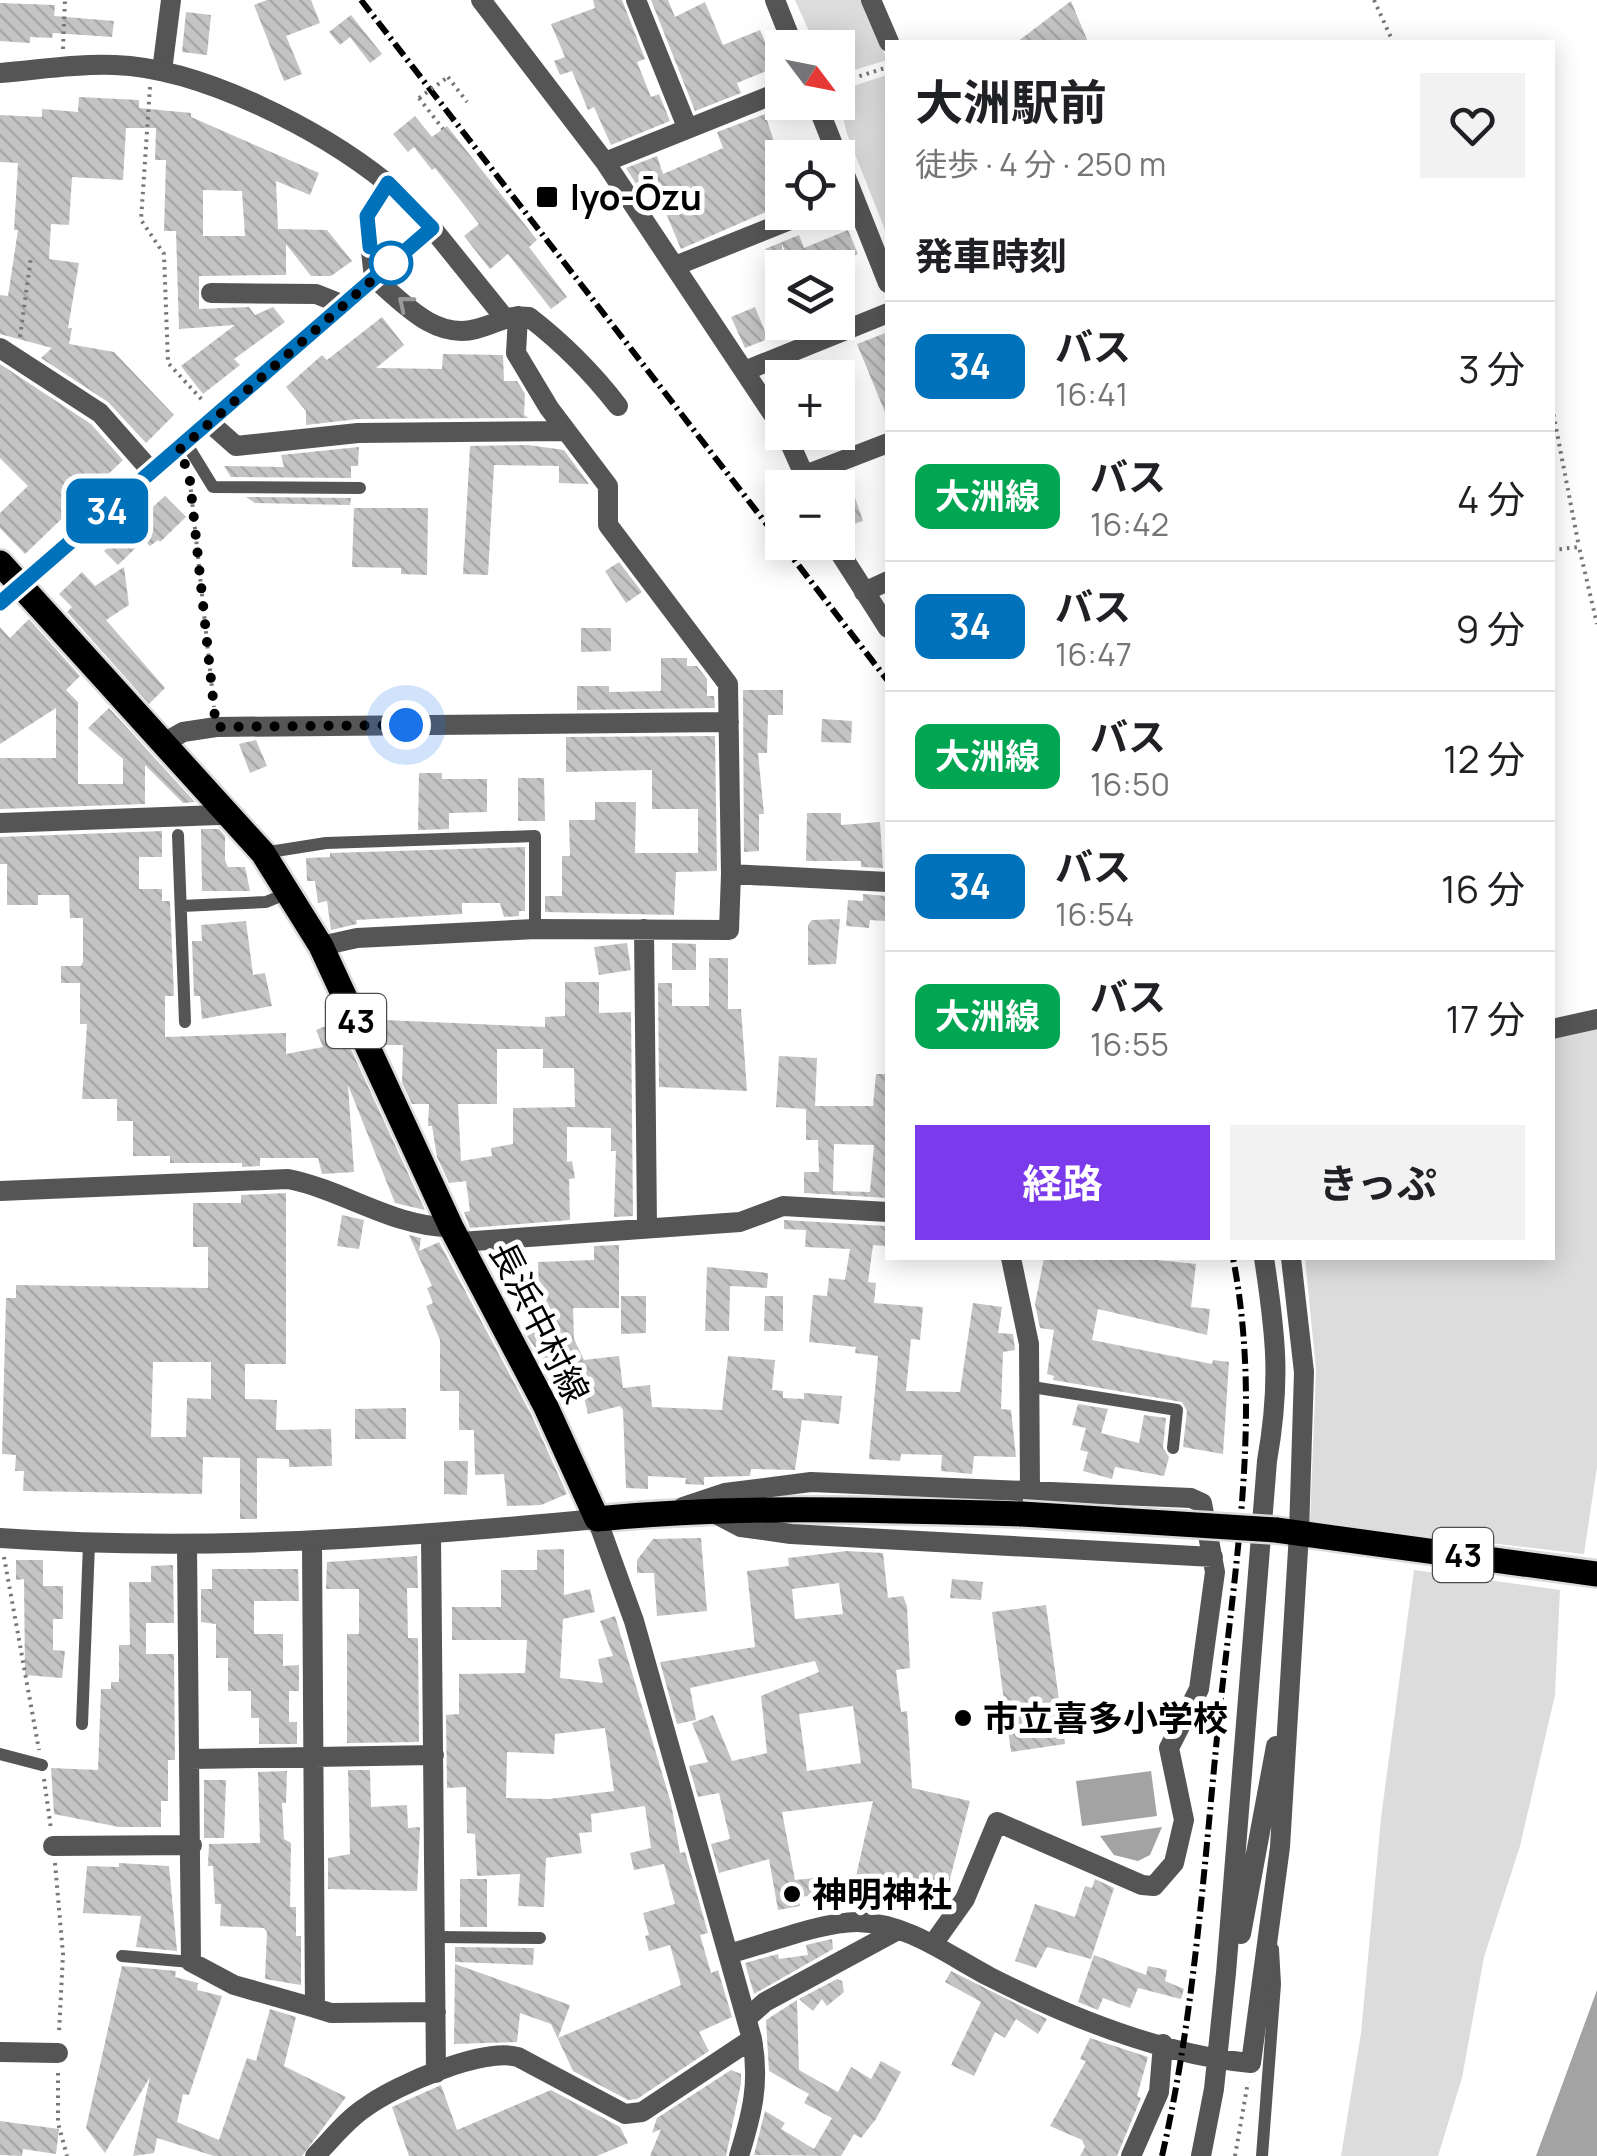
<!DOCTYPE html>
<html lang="ja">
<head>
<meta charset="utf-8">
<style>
  body { margin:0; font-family:Manrope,"Noto Sans JP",sans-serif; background:#f2f2f2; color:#202124; height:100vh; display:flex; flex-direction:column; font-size:38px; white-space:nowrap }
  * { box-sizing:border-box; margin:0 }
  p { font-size:32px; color:#757577 }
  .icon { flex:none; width:55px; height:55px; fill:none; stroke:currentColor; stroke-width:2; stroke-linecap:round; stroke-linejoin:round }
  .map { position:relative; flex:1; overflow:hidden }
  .side { position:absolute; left:885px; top:40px; width:670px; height:1220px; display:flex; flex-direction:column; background:#fff; border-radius:0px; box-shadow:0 5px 25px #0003 }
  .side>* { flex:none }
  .badge { padding:0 20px; border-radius:15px; font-size:35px; line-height:65px }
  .needle { width:65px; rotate:122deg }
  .fabs { position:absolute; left:765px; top:30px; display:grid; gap:20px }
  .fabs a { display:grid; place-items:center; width:90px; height:90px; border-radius:0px; background:#fff; box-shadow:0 5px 25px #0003; font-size:50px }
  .you { position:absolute; width:50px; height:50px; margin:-25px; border:8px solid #fff; border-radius:50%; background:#1a73e8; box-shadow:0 0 0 15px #1a73e833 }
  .map>.badge { position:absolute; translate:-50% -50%; box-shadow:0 0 0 5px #fff }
  h2 { padding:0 30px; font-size:38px; line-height:90px }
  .round { display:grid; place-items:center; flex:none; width:105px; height:105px; border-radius:0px; background:#f2f2f2 }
  .head { display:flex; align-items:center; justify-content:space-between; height:170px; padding:0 30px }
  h1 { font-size:48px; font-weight:700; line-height:75px }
  .button { display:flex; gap:20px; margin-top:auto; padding:20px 30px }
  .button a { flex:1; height:115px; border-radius:0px; background:#7c3aed; color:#fff; font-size:40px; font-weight:700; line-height:115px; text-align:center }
  .button a+a { background:#f2f2f2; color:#202124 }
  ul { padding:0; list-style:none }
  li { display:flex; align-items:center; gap:30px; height:130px; padding:0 30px; border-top:2px solid #e0e0e0 }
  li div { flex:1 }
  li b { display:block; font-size:38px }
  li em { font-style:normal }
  li .badge { min-width:110px; font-weight:700; text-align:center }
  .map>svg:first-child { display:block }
</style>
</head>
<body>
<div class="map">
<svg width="1597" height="2156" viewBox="0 0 1597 2156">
  <defs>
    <pattern id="building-back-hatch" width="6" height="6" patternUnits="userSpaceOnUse" patternTransform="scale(2.5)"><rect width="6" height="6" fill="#c4c4c4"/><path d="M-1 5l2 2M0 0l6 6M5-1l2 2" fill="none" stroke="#a7a7a7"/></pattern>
  </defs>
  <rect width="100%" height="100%" fill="#fff"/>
  <path fill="#dcdcdc" d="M795,0H865L887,60L838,75V48L816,47Z
    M887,75V235L847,134L838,97V91Z
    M1597,1028V1467L1584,1554L1310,1522L1316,1370L1305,1258H1552L1553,1036Z
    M1414,1570L1560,1590L1555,1695L1520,1846L1484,1957L1462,2078L1438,2156H1341L1361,2033L1381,1818Z"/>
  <path fill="#a3a3a3" d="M1151,1771L1157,1816L1082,1826L1076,1781Z
    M1162,1827L1150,1855L1138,1861L1114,1855L1100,1836Z
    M1597,1990V2156H1536Z"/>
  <path fill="url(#building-back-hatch)" fill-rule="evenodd" d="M267,0H311L320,23L286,36L302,74L284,81L254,5Z
    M593,0H622L645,59L637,62L651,97L659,94L670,121L611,145L594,107L588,110L572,71L560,75L554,61L565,57L551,24L595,8Z
    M651,0H668L675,17L705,2L723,45L760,30L776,67L737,83L741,93L695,111Z
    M1071,1L1088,42H1017Z
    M0,3L55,5L54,16L114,21L112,37L53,33L52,38L30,37V43L0,41Z
    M186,12L211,15L207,55L182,52Z
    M351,15L382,54L370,63L350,37L340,45L329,32Z
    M79,97L139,100V108L191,113V117L319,173L310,195L276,181L278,229L327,230L352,261L331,276H311L286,244V275L199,276V309L249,307L255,315L273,307L285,322L234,359L240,365L203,394L181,366L235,325L179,329L176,231H164L166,160H155L156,128H126L123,180L72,177L69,225L51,224L49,259L79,263L68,328H72L69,344L114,352L174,415L146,443L108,402L41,358L52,348L0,334V295L8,296L18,230H14L18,163L0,162V115L42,117V109L78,112ZM203,190L242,191L245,236H203Z
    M765,114L781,163L777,164L782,205L681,249L653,182L638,187L626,168L657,156L663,174L723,148L717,132Z
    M415,116L432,137L447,126L537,240L529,247L567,297L551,309L508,254L490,269L464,236L479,224L435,168L432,170L414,147L408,152L393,134Z
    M848,230L858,254L825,268H792L782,244V291L765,249L799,235L804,248Z
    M755,307L768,339L745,348L731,317Z
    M382,317L404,345L376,368L442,369L443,354L503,355L504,381H517L525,394L524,415L529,418L358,419L306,425V411L286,387L322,355L327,360Z
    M888,332V417H887L857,344Z
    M0,364L91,424L123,460L25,554L0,528V513L28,486L0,458Z
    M528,445L564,450L589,484L559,483V466L494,465L488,575L463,574L470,446Z
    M359,447L358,466H351V478L231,477L224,466L284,467L281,455Z
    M847,474L863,521L838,529V488L830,480Z
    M165,496L186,517L160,542L158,540L150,546L144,540L118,565L104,551Z
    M246,497L351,498L350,505L255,503Z
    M354,508H428L427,575L401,574V568L352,567Z
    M619,562L642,592L626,603L605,571Z
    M124,567L129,605L106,620L165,688L149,704L67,612L72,607L59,594L82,572L95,586Z
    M29,619L80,676L66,690L78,702V784H123V759L88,728L109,708L195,802L183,803L145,765V804L0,809V758H56V708L0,744V627L10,638Z
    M581,628H611V651L581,652Z
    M661,658H687V666H697L707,679V696H714L715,708L577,710V686H609V692L661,691Z
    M743,690H783V715H768L767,753H758L764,814H759V851L744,852Z
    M822,719L852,721L851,743L821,742Z
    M715,736L717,871L676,872L674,915L545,912V896H562V856H570L569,820H595V802H636L635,853H698V809H652V770L566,772V737Z
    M256,740L267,766L250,773L239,744Z
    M419,773H442V779H487V812L449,813V829L418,830Z
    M518,778H544L545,821H518Z
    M807,813H841V825L880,822L883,868L861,867V861H806Z
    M201,829H219L225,836V860L228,867H245L250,891H202Z
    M162,831V857H139V889H162V901H170L174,996H165V1037L286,1033V1054L323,1047L316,1030L338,1021L425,1210L395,1203L348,1085L354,1172L322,1174L318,1158H260V1166L242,1167V1163H170V1156H133V1121H117V1099H82L87,1024H80V983H61V966H81L83,962V918H70L69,895H38V905H7V864H0V837Z
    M525,847V911H519V916L504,917L500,903H462V914L356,920L357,924L331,930L327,901L318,903L315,881H307L306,858L330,857V853Z
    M863,894L887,896L885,921L870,920L869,928L846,926L848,900L863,901Z
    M840,919L836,964L808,965V925L812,920Z
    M246,921L253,975L265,973L272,1006L202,1019L200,996H194L192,941H202L201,925Z
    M627,943L631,970L599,975L594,947Z
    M672,943L696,944V970H672Z
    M709,958H728V1009H741L747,1091L659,1087L658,983H672V1006H709Z
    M565,982H599V1013L631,1012L633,1216L614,1217L616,1151H611V1128L567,1127V1162L572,1161L575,1178L569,1179L570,1220L470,1228L464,1212L470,1211L466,1181L449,1183L437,1157L432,1126H428L429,1104H412L402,1083L403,1045H385V1020L545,1027V1017L565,1016ZM497,1049H543V1068H574L575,1107L513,1108V1144L491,1148L492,1156L461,1161L458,1104H497Z
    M779,1056L817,1058L815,1106H873L876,1074H888V1198L804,1193V1172H819L818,1140H806V1109L776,1107ZM834,1144L874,1145L870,1192L833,1191Z
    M286,1193V1364H245V1399L277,1400L276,1430L331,1429L332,1466L289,1467V1459L257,1458V1519H240V1458L203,1457L202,1494L23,1491L24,1471H15L16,1455L2,1454L6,1298H16V1285L208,1288V1247H193V1203H241V1195ZM153,1362H211V1399L187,1398L186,1437H151Z
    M342,1215L364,1220L359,1249L337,1246Z
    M784,1220L886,1226L885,1246L873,1245L868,1282L876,1283L874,1303L923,1307L920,1340L911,1339L906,1391L960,1392L973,1303L1002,1307L998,1333L1013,1334L1015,1350L1003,1352L1001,1409L1011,1410L1016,1457L974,1456L972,1474L941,1471L942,1455L901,1454L900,1461L869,1459L878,1356L855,1353L856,1347L809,1342L813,1295L827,1296L829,1278L845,1280L850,1249L805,1247L806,1230L784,1229Z
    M409,1235L421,1238L419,1251L439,1242L531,1414L567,1494L541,1505L507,1506L504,1474L475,1475L474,1430H459V1391H440V1340L426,1306L433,1303L427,1288L432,1286Z
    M619,1245V1308H573L574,1339L584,1360L619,1356L623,1388L650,1385L652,1407L722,1410L728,1356L775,1360L772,1390L783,1391V1398L804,1399V1393L842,1396L839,1424L802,1420L795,1470L751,1469L750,1476L704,1477V1485L685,1484L686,1478L648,1476V1489L626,1488L623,1410L620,1406L588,1414L580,1380L572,1384L560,1361L548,1367L527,1336L540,1329L538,1262L594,1260V1246Z
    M1044,1258H1136L1196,1264L1191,1307L1210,1309L1207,1335L1098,1309L1092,1340L1212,1364L1213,1360L1229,1362L1223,1454L1183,1447L1187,1411L1182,1402L1053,1380L1054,1376L1047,1374L1054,1330L1040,1328L1035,1304Z
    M707,1267L768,1273L767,1288L730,1286L729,1331H705Z
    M621,1296H646V1333L621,1334Z
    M765,1296H783V1331H764Z
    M1078,1404L1108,1409L1101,1433L1139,1443L1144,1415L1166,1418L1163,1448L1169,1457L1164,1476L1115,1467L1112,1479L1083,1471L1088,1452L1080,1450L1086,1428L1072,1425Z
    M406,1408V1439H355V1409Z
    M444,1461H468L467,1495L444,1494Z
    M701,1538L707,1611L657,1616L654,1573H637V1560L653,1539Z
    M564,1549V1595L590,1589L595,1612L563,1619L560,1678L603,1683L598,1659L613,1656L600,1621L615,1616L671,1803L680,1853L685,1852L708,1933L700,1935L711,1973L718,1970L732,2017L699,2032L709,2051L637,2099L628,2100L573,2071L551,2024L520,2013L517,2042L454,2044L455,1964L570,2005L558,2038L681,1985L670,1945L649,1951L645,1936L649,1935L643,1913L675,1904L664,1864L634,1870L630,1853L651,1848L645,1806L591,1814L592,1832L579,1833L582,1853L546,1858L544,1907L518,1906L520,1874L477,1876L475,1834L467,1833L466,1787L447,1788L446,1715L459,1714V1674L525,1673L527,1640H452V1607H501V1570H537V1550ZM605,1728L614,1791L549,1799L506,1798L507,1752L554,1754L555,1734Z
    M847,1551L883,1553L888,1598L903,1596L907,1606L910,1668L896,1670L901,1712L907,1711L912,1788L970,1801L943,1906L854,1885L873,1801L782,1812L795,1880L825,1877L827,1894L799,1897L800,1906L778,1910L769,1859L719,1873L711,1844L730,1839L719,1793L698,1797L689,1766L708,1762L692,1723L713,1715L732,1761L767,1753L761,1696L819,1672L815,1661L690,1688L696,1720L677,1724L660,1662L755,1647L747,1571L789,1566L788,1558ZM839,1583L843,1614L795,1619L792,1589ZM853,1706L861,1763L807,1771L799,1714Z
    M417,1556L418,1588H407L408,1638H418L419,1742L347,1743V1634H359V1589H326L327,1562Z
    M16,1560H43V1586H63V1619H53V1650L65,1651L62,1678L25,1675L24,1579L16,1580Z
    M173,1565L174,1623H146V1654H174L175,1760H168V1801H161V1827H119L54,1814L51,1768L98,1770L101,1689H111V1682H119V1645H130L129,1582H151V1566Z
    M212,1569H298L299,1601H254V1634H283V1666L299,1665V1691H289V1722H297V1744H259V1718H251V1691H228V1658H216V1624L201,1622V1589H212Z
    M952,1579L983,1582L981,1600L950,1598Z
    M1046,1605L1065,1744L1011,1752L992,1612Z
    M348,1770H370L371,1807L407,1805L408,1828L420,1827L417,1891L328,1889V1858L350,1854Z
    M287,1771L286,1803H282L284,1839L291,1843L290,1907H296V1936H301V1985L265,1979L267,1932L264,1928L220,1926L221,1904H215L213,1866H208L209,1844L260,1843L258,1772Z
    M204,1780H226L224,1838H204Z
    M119,1863L169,1866L177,1951L136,1947L141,1916L83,1913L87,1866L119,1867Z
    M460,1879H487V1927H460Z
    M1095,1879L1114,1888L1091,1959L1047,1947L1036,1968L1015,1961L1035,1904L1075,1917L1085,1886L1092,1888Z
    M832,1939L833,1949L754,1994L745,1963L778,1954L779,1959L808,1955L806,1945Z
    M455,1947L534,1948L533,1965L455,1962Z
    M1094,1955L1146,1975L1148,1966L1167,1970L1165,1981L1184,1989L1181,1999L1138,1988L1130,2008L1103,1998L1098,2010L1078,2002Z
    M122,1966L176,1971L175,1977L198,1983L197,1990L222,1996L189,2095L183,2094L177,2122L219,2140L247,2058L256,2061L270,2009L296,2017L284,2066L346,2097L302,2156H214L157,2138L154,2153L133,2156L150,2077L105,2153L86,2128Z
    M951,1971L1047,2019L1038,2034L1016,2019L1005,2038L995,2032L974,2076L951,2065L981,2002L945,1982Z
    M837,1979L842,1981L844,1992L827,2006L822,1999L813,2011L799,1999Z
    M797,2000L799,2070L838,2092L851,2067L871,2079L881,2061L901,2072L876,2119L861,2138L854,2134L841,2156L754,2155L765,2111L785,2123L781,2129L814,2149L832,2118L804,2103L809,2094L769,2071L766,2020Z
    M1090,2038L1148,2057L1137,2096L1141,2098L1117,2156H1080L1085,2147L1082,2140L1050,2126L1086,2061L1080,2059Z
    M731,2070L741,2074V2083L726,2156H650L661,2129L652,2133L657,2118Z
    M441,2085L457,2130L551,2090L620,2127L628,2143L597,2156H409L392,2107Z
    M0,2121L59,2129L56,2154L23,2149L22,2156L0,2155Z"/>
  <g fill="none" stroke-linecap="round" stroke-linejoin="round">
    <defs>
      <path id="primary" d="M0,563L263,853L321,946L451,1227L546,1407L597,1519C739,1505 879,1510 1022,1514
        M1276,1530L1597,1574"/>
    </defs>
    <use href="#primary" stroke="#dbdbdb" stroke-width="30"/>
    <path stroke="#777" stroke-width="4" stroke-dasharray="2.5 5" stroke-linecap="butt" d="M1374,0L1393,42
      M63,49L65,0
      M448,77L467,102
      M838,83L888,67
      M150,87L141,220L164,254L168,363L204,402
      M419,98L443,129
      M20,337L31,257
      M1552,407L1579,547
      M190,482L214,707
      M1552,550L1579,547L1597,624
      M4,1557L39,1750
      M44,1779L51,1829
      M55,1863L63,1954L59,2033
      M58,2073V2123L67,2156
      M1235,2156L1248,2082"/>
    <path stroke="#555" stroke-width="12" d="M186,443L213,487L360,488
      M178,835L185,1022
      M263,853L326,843L535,836V929
      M182,906L266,902L288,893
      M1032,1387L1177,1410L1173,1448
      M82,1724L89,1544
      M0,1754L42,1765
      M437,1937L540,1938
      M122,1956L191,1962
      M1262,2156L1275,1984L1273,1949"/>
    <path stroke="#555" stroke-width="20" d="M481,0L605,162L782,428
      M636,0L687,127
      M775,0L794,48
      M871,0L889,42
      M162,71L171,0
      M816,102L888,283
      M605,162L782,91
      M675,266L810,212
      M374,278L432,228
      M211,293L316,294L344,305
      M503,316L432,228L387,183L367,216L374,278C403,303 435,340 476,329C497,324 506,314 529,317C564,344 591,371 618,406
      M518,316L516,353L549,408L608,486V525L728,684L731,874L888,882
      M0,348L100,413L152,472
      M747,370L888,313
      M210,423L236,446L358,433L566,431
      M785,432L809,486
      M805,475L888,443
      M833,542L888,628
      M864,592L888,581
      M164,743L183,732L216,727L729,722
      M0,823L219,815L225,810
      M644,929L647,1227
      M321,946L357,938L535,929L729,930L731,874
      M1552,1029L1597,1019
      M0,1191L288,1179C344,1190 395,1228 451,1227
      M460,1242L740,1222L783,1206L888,1212
      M1011,1258L1029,1344L1030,1490
      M683,1507L725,1493L811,1482L1191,1498L1202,1503L1215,1572L1199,1689L1169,1748L1184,1820L1174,1863L1154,1886L1142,1885L997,1822L965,1899L933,1944
      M710,1511L741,1527L791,1534L1213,1557
      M597,1519L634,1621L752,2039C760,2083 752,2114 739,2156
      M431,1535L436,2073
      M312,1543L315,2008L331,2013L436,2012
      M187,1546L191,1962L234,1985L315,2008
      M190,1759L434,1755
      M53,1846L192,1845
      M1241,1934L1276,1746
      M731,1953C767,1944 821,1922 857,1922C908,1923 948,1955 990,1977C1069,2017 1162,2055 1251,2063L1280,1847L1299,1533L1304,1372L1291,1258
      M747,2018L765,2002L898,1930
      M0,2052L58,2053
      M315,2156C331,2140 347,2119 366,2107C396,2085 483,2047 518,2057L625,2114L642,2112L752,2039
      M1131,2156L1159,2092L1163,2044
      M1201,2156L1214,2089L1226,1973L1267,1461C1281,1382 1276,1336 1264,1258"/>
    <path stroke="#555" stroke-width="20" d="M0,73C38,70 78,63 115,65C202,68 321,130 387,183
      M0,1538C201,1552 397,1538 597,1519"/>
    <path stroke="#222" stroke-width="20" d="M0,603L374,278"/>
    <use href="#primary" stroke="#000" stroke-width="25"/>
    <path stroke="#000" stroke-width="6" stroke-dasharray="15 5 2.5 5" stroke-linecap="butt" d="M361,0L888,681
      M1162,2156C1194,2017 1204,1869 1218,1727C1234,1571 1263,1412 1233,1258"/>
    <defs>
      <path id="primary-bridge" d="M1022,1514L1276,1530"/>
    </defs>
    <use href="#primary-bridge" stroke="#dbdbdb" stroke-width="30" stroke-linecap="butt"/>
    <path stroke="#777" stroke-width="4" stroke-dasharray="2.5 5" stroke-linecap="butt" d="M419,98L448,77"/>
    <use href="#primary-bridge" stroke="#000" stroke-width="25"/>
  </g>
  <defs><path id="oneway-chevron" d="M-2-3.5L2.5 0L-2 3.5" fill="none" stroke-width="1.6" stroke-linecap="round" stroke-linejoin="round" transform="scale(2.5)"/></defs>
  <use stroke="#999" href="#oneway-chevron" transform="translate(405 303) rotate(-141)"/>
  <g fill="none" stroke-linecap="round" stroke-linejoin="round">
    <defs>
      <path id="line" d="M0,603L432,228L388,183L367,216L370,247"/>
    </defs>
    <use href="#line" stroke="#fff" stroke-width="22"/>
    <use href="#line" stroke="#0072bc" stroke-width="15"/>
    <path stroke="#000" stroke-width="10" stroke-dasharray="0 18" d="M391,263L394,261L178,451L189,472L216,727L406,725"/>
  </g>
  <g fill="#000" stroke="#fff" stroke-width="4">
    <rect x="535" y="185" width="24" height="24" rx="5"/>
    <circle cx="963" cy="1718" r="10"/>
    <circle cx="792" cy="1894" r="10"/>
  </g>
  <circle fill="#fff" stroke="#0072bc" stroke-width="5" cx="391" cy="263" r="20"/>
  <g text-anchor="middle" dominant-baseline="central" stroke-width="10" stroke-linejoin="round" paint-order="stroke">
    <g fill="#fff" stroke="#4c4c4c" stroke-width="2.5">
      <rect x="326" y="994" width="60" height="54" rx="8"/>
      <rect x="1433" y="1528" width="60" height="54" rx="8"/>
    </g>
    <g font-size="32" font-weight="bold" fill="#000">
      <text x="356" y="1021">43</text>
      <text x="1463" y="1555">43</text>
    </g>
    <g font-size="35" font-weight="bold" fill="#000" stroke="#fff" text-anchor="start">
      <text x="570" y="197">Iyo-Ōzu</text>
      <text x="983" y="1718">市立喜多小学校</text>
      <text x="812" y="1894">神明神社</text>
    </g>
    <g font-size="35" fill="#000" stroke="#fff">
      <text transform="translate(540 1322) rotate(63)">長浜中村線</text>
    </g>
  </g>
</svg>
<div class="fabs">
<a><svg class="needle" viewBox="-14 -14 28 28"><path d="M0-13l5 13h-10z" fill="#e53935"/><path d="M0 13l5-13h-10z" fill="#757577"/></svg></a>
<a><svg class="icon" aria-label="locate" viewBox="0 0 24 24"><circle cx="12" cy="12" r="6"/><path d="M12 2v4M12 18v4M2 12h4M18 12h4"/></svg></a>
<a><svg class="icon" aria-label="layers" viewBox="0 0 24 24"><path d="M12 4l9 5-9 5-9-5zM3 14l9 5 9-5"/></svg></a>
<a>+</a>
<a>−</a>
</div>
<div class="you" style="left:406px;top:725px"></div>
<b class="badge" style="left:107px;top:511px;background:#0072bc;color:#fff">34</b>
<section class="side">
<div class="head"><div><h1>大洲駅前</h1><p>徒歩 · 4 分 · 250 m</p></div><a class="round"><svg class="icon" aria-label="heart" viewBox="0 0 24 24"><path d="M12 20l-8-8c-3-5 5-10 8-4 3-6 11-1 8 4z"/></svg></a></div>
<h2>発車時刻</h2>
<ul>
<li><span class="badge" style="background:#0072bc;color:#fff">34</span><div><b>バス</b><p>16:41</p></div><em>3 分</em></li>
<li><span class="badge" style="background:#00a651;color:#fff">大洲線</span><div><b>バス</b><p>16:42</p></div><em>4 分</em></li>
<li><span class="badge" style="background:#0072bc;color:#fff">34</span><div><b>バス</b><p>16:47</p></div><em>9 分</em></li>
<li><span class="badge" style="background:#00a651;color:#fff">大洲線</span><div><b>バス</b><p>16:50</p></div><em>12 分</em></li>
<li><span class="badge" style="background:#0072bc;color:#fff">34</span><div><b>バス</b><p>16:54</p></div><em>16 分</em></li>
<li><span class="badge" style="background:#00a651;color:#fff">大洲線</span><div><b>バス</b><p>16:55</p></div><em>17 分</em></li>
</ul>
<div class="button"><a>経路</a><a>きっぷ</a></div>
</section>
</div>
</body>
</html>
